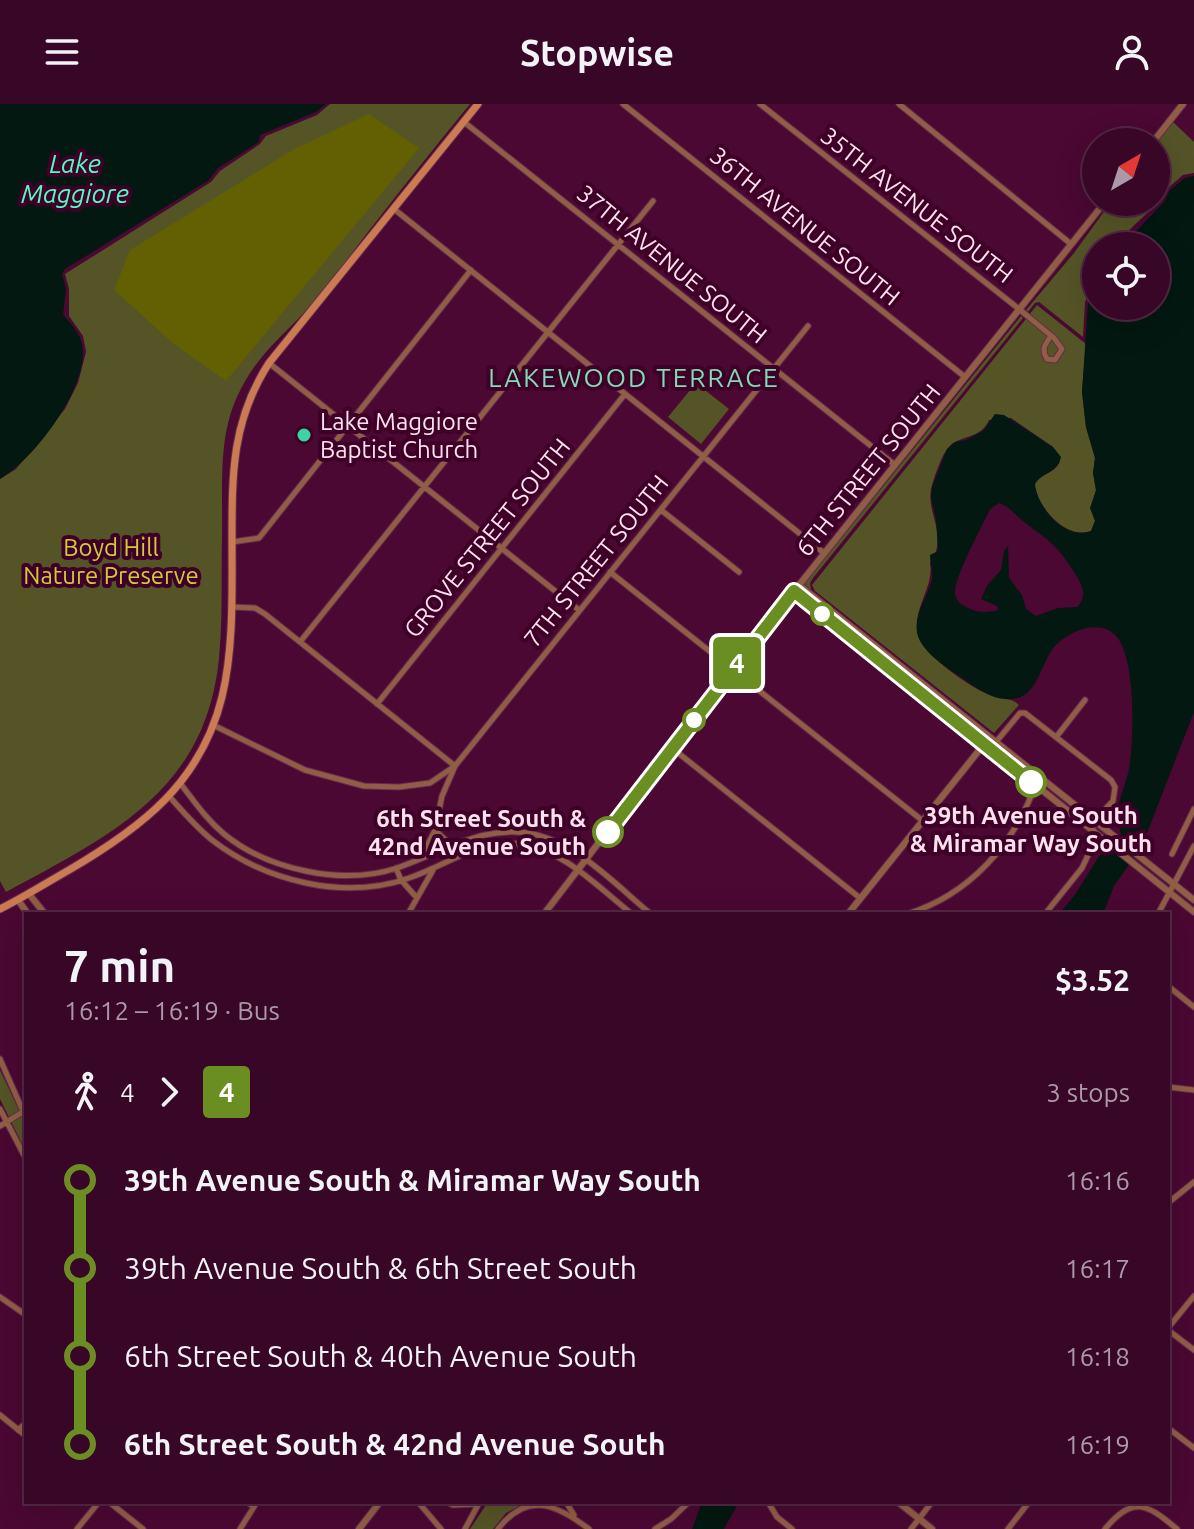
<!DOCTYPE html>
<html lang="en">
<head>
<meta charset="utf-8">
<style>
  body { margin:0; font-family:Ubuntu,sans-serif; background:#431432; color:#f1f3f6; height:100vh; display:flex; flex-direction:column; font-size:30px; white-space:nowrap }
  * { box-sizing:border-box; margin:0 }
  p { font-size:26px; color:#ab99a7 }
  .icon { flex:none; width:44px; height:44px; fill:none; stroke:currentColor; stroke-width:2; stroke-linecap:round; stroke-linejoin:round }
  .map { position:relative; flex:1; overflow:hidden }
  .sheet { position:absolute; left:24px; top:808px; width:1146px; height:592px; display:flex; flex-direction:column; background:#380626; border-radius:0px; box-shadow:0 8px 32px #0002,0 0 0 2px #522743 }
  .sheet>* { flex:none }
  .badge { padding:0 16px; border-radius:6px; font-size:28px; line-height:52px }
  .needle { width:52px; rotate:39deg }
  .controls { position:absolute; left:1082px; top:24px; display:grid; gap:16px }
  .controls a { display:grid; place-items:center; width:88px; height:88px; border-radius:50%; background:#380626; box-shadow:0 8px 32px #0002,0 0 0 2px #522743; font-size:40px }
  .map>.badge { position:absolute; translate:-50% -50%; box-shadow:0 0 0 4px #fff }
  .legs { display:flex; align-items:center; gap:12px; height:88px; padding:0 40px; font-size:26px }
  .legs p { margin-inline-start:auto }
  .head { display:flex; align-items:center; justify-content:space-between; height:136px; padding:0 40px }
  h1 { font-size:44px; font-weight:600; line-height:60px }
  ul { padding:0 40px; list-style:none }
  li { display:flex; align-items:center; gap:28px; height:88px; font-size:30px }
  li i { display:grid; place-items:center; width:12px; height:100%; margin:0 10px; background:currentColor }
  li i::after { content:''; width:20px; height:20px; margin:-10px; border:6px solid; border-radius:50%; background:#380626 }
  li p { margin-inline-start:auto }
  li:first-child i { background:linear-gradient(#0000 50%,currentColor 0) }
  li:last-child i { background:linear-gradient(currentColor 50%,#0000 0) }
  header { display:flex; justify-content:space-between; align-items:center; height:104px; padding:0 40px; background:#380626; font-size:36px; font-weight:600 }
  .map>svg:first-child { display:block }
</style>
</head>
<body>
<header><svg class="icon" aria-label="menu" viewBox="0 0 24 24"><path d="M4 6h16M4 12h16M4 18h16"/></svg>Stopwise<svg class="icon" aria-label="person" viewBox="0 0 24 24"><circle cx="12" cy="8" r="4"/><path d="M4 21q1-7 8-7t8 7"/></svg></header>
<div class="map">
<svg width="1194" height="1425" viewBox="0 0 1194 1425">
  <rect width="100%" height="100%" fill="#4a0832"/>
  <path fill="#555427" d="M330,0H470C438,39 406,79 375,119C355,144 337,172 316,196C283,233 254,251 234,300C218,340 223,390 222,432C221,472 223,514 219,554C206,687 111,731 6,788L0,777V375L16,365L65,305L78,279L86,248L83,232L69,212V185L65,170L211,78L220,67L260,40L266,32L317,11Z
    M1173,18L1194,38V69L1183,71L1168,84L1161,96L1125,130L1118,142H1096V173L1085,198L1083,233L1039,198L1035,199L1028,208L1026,206L1074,149L1111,98H1156V39Z
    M1037,201L1086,240L1082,288L1086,323L1095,354L1093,369L1096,386L1093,410L1095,417L1091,427C1065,436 1038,403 1034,380C1041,369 1055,370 1060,357L1053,343L1011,314L989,316C982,332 969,331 955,338C943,344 936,369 932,381C924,409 950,430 930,459C934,482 915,501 917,526C918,548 971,584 990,591C1001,595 1011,593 1019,601L994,629L815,487L812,481Z
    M1021,212L1023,214L813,474L810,479L811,486L804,480Z
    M696,279L729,305L701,340L668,313Z
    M0,966L26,1021V1048L0,995Z
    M488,1398H527L506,1409L493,1425H470Z"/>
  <path fill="#635f03" d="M369,10L419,44L226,277L174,240L114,186L130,146L294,45Z"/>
  <path fill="#031810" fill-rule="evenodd" d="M0,0H326L316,8L260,31L259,38L218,64L209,76L65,165L62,170L66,185L63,211C73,221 83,233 83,248C83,290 34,355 0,375Z
    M1194,72V608L1142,742L1114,782L1103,810H1059L1074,792L1100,751L1109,748L1121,730C1120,725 1117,718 1117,712C1116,703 1127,677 1129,665C1134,635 1136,557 1117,533C1101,514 1071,526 1057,540C1041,554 1040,592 1013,595C991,598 970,579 953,568C940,559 919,544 917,528C914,510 928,492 932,475C933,468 930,459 930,451L938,447L936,415L931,394L932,383L947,345L955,338L966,336L984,326L995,310L1004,311L1053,343L1061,353C1057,370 1043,367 1035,380C1037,403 1065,437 1091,427L1095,417L1090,404L1096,386L1093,369L1095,354L1086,323L1082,288L1088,198L1096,180V202H1156V142H1122L1164,98L1170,86L1185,74ZM999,399C1009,402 1015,411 1023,417C1046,435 1056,439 1072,465C1080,478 1090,489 1077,503L1058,504L1036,512L1026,505L1022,491L1009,474L1008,442L1004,447L1001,466L987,482L981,495L997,502L998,506C988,509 976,509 966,503C961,501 955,495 955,489C954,473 982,423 990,405Z
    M702,1398H739L724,1425H692Z"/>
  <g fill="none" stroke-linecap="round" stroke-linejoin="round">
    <defs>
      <path id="minor" d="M623,0L965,273
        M760,0L1019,205L1054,234L1062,245L1055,256L1047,255C1041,246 1045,240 1051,232
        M899,0L1071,140
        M464,18L895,361
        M394,105L824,449
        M269,259L579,506
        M661,406L739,468
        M232,438L259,434L471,166
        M610,468L923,717
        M300,538L653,97
        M377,600L625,290
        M213,621L305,666L364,682L399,683L430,679L455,662L265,510L255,504L232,503
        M1057,632L1085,596
        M996,638L1020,609H1025L1111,676L1115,683L1113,697L1094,717L1090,747L1082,764L1045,810
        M672,644L860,794
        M180,679C194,697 206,715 224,730C268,766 343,782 397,764C444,748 485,718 537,731C580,742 617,782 651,810
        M169,692C182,707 196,723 212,736C265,777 344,797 409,774C445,762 478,736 519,740C563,745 598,783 632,810
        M435,726L451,741
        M1172,750L1194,705
        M421,754L435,726L442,692L455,662L808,222
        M396,764L401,776L417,794
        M408,810L433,766
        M907,810C969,791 1015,740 1036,679
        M1158,810L1194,742
        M1168,882L1194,903
        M0,955L26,1014
        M1168,983L1194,986
        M0,1005L26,1055
        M0,1022L26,1006
        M1168,1099L1194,1078
        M0,1193L26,1211
        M1168,1224L1194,1192
        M1168,1226L1194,1246
        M0,1311L26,1332
        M1168,1324L1194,1344
        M18,1326L26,1319
        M109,1398L143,1425
        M247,1398L254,1403
        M418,1398L441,1425
        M447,1398L453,1401L478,1400
        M566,1398L574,1411
        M768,1398L777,1413L792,1425
        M77,1425L99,1398
        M240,1425L257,1398
        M465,1425L479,1399
        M498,1425C527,1387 556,1400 589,1425
        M655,1425L671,1415L689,1398
        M911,1425L932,1398
        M1008,1425L1029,1398
        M1105,1425C1133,1391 1147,1400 1177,1425"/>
      <path id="tertiary" d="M1153,38L1183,0
        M799,481L1194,796
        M794,487L1194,808
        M29,790L45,810
        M18,796L28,810
        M544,810L732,565L1105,98
        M848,810L985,639
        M898,1398L932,1425
        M359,1425L380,1398"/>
      <path id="secondary" d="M0,805C24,793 46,779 69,766C141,724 201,679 222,593C234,543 232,486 232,435C232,369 232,316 269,259L478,0"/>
    </defs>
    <use href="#minor" stroke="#662b50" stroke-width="7"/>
    <use href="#tertiary" stroke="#662b50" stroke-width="8"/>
    <use href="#secondary" stroke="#662b50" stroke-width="9"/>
    <use href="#minor" stroke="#905e45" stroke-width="5"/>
    <use href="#tertiary" stroke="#905e45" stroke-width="6"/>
    <use href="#secondary" stroke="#ca7b52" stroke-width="7"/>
  </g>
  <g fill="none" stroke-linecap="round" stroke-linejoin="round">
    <defs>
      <path id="line-1" d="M608,728L794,487L1031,678"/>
    </defs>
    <use href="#line-1" stroke="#fff" stroke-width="18"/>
    <use href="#line-1" stroke="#6b8e23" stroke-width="12"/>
  </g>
  <circle fill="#3bd4a4" stroke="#3f0028" stroke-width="3" cx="304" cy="331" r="8"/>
  <g fill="#fff" stroke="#6b8e23" stroke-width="4">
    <circle cx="822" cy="510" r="10"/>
    <circle cx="694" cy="616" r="10"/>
    <circle cx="1031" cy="678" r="14"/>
    <circle cx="608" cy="728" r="14"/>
  </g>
  <g text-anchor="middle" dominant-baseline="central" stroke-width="8" stroke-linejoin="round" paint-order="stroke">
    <g font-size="24" fill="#fce2ee" stroke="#3f0028">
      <text transform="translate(917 101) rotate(38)">35TH AVENUE SOUTH</text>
      <text transform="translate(805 122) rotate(39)">36TH AVENUE SOUTH</text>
      <text transform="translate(672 160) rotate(39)">37TH AVENUE SOUTH</text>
      <text transform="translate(868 366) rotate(-51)">6TH STREET SOUTH</text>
      <text transform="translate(487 434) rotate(-51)">GROVE STREET SOUTH</text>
      <text transform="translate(596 457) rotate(-51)">7TH STREET SOUTH</text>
    </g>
    <g font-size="24" fill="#fce2ee" stroke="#3f0028" text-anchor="start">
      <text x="320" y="317">Lake Maggiore<tspan x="320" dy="28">Baptist Church</tspan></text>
    </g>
    <g font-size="24" fill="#d0cb3a" stroke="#3f0028">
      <text x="111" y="443">Boyd Hill<tspan x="111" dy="28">Nature Preserve</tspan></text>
    </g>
    <g font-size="24" font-weight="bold" fill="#fce2ee" stroke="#3f0028">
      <text x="1031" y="711">39th Avenue South<tspan x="1031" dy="28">&amp; Miramar Way South</tspan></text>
      <text x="586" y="714" text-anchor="end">6th Street South &amp;<tspan x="586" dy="28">42nd Avenue South</tspan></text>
    </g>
    <g font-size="26" font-style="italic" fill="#52fbc4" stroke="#3f0028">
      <text x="75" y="59">Lake<tspan x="75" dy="30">Maggiore</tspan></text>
    </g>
    <g font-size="26" letter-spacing="2" fill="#81dab8" stroke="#3f0028">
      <text x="634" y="273">LAKEWOOD TERRACE</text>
    </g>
  </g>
</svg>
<div class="controls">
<a><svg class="needle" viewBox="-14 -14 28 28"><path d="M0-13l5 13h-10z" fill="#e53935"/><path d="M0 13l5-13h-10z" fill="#ab99a7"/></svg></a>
<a><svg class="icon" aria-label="locate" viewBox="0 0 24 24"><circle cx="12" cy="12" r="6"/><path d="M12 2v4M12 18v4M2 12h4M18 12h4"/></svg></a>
</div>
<b class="badge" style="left:737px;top:559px;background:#6b8e23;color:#fff">4</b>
<section class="sheet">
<div class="head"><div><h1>7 min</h1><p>16:12 – 16:19 · Bus</p></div><b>$3.52</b></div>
<div class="legs"><svg class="icon" aria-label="walk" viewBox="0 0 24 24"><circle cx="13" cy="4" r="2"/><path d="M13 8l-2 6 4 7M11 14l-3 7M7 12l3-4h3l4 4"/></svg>4<svg class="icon" aria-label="forward" viewBox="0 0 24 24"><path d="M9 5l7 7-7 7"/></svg><b class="badge" style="background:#6b8e23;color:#fff">4</b><p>3 stops</p></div>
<ul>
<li><i style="color:#6b8e23"></i><b>39th Avenue South &amp; Miramar Way South</b><p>16:16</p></li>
<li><i style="color:#6b8e23"></i><span>39th Avenue South &amp; 6th Street South</span><p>16:17</p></li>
<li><i style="color:#6b8e23"></i><span>6th Street South &amp; 40th Avenue South</span><p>16:18</p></li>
<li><i style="color:#6b8e23"></i><b>6th Street South &amp; 42nd Avenue South</b><p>16:19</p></li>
</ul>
</section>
</div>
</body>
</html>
